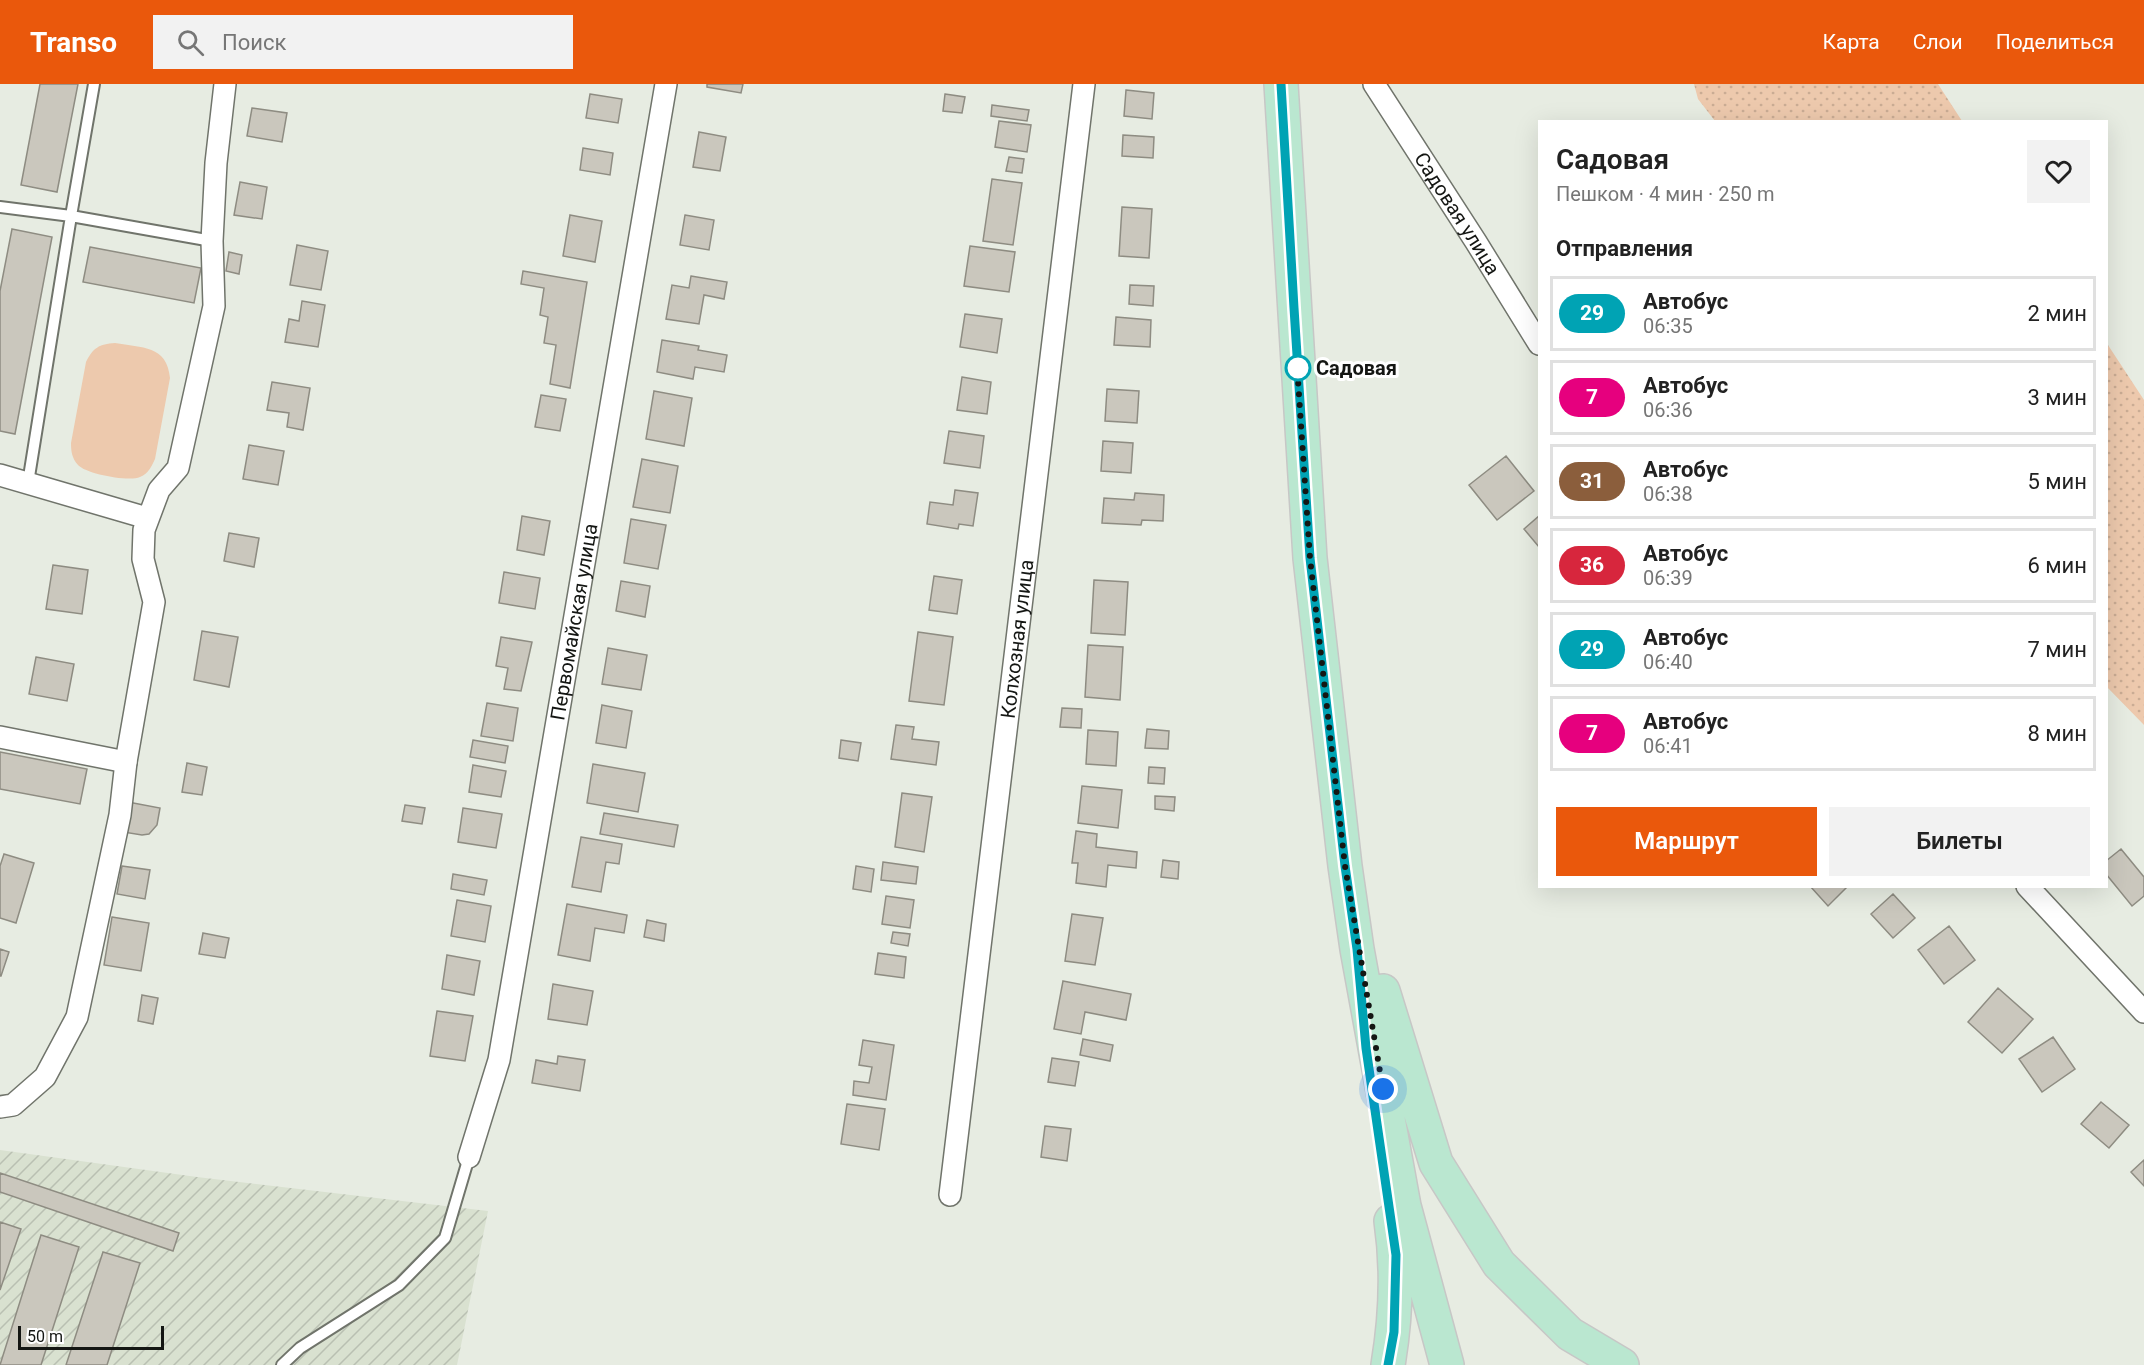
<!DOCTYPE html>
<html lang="ru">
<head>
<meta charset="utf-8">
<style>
  body { margin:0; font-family:Roboto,sans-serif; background:#f2f2f2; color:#222; height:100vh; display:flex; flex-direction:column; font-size:22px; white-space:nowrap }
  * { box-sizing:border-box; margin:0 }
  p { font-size:20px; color:#767676 }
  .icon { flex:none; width:33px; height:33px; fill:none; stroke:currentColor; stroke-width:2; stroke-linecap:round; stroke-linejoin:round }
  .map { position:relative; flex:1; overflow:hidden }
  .sheet { position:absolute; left:1538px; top:36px; width:570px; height:768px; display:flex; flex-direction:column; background:#fff; border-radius:0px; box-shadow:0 6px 24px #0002 }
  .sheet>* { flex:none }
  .badge { padding:0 12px; border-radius:20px; font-size:21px; line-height:39px }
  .scale { position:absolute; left:18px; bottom:15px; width:146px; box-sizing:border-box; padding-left:6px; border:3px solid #141613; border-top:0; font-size:16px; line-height:21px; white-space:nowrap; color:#141613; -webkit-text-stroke:4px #fff; paint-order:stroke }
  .you { position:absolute; width:30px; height:30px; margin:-15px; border:4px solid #fff; border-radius:50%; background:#1a73e8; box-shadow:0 0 0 9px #1a73e833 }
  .map>.badge { position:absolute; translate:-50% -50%; box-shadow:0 0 0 3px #fff }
  h2 { padding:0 18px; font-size:22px; line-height:54px }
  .round { display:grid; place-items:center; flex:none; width:63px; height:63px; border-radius:0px; background:#f2f2f2 }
  .headline { display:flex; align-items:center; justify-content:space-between; height:102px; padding:0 18px }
  h1 { font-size:28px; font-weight:600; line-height:45px }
  .primary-button { display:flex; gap:12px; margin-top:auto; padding:12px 18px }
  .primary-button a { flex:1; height:69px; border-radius:0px; background:#ea580c; color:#fff; font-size:24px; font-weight:600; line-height:69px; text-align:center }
  .primary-button a+a { background:#f2f2f2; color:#222 }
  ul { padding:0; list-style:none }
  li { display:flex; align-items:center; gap:18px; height:75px; margin:0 12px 9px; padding:0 6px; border:3px solid #e0e0e0; border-radius:0px }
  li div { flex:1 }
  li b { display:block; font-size:22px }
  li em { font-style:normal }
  li .badge { min-width:66px; font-weight:700; text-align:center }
  header { display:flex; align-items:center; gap:36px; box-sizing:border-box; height:84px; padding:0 30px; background:#ea580c; color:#fff }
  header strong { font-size:28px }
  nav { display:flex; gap:33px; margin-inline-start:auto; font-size:21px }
  .search { width:420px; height:54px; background:#f2f2f2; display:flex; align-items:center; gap:15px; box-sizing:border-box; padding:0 21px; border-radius:0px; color:#767676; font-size:22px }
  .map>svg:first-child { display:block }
</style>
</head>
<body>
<header>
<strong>Transo</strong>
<div class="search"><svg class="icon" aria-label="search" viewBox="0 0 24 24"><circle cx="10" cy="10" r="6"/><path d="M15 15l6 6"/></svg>Поиск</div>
<nav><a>Карта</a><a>Слои</a><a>Поделиться</a></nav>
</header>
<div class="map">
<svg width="2144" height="1281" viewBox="0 0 2144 1281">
  <defs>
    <pattern id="industrial-furrows" width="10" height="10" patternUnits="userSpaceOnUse" patternTransform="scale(1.5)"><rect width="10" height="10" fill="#d9e1d0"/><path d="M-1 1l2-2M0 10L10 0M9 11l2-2" fill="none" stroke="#b9c0b2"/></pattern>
    <pattern id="garden-dots" width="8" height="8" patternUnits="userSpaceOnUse" patternTransform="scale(1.5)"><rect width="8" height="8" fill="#edc9ad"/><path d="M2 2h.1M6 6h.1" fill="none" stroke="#caac94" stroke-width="1.8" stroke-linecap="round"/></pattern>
  </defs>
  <rect width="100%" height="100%" fill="#e7ece2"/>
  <path fill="url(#industrial-furrows)" d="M0,1066L197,1093L488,1127L457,1281H0Z"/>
  <path fill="#edc9ad" d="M115,259C142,264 167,261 170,294L155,375C151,383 149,389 140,393C129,398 86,390 78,381C72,374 71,368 71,359L86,278C93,264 99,260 115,259Z"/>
  <path fill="url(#garden-dots)" d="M1694,0H1938L1962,37H1715L1698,15Z
    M2106,258L2144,316V641L2106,602Z"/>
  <path fill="#cac7bd" stroke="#8e8c82" stroke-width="1.5" d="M40,0H78L57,108L21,101Z
    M707,0H743L741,9L707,3Z
    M1126,6L1154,9L1152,35L1124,32Z
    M590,10L622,15L618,39L586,34Z
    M945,10L965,13L962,29L943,27Z
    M992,21L1029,26L1027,37L991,32Z
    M252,24L287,29L282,58L247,52Z
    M999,37L1031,41L1027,68L995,63Z
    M699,48L726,53L720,87L693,83Z
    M1123,51L1154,53L1153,74L1122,72Z
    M583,64L613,69L610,91L580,86Z
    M1009,73L1024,75L1022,89L1006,87Z
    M992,95L1022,99L1013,161L983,157Z
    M240,98L267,103L262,135L234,131Z
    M1122,123L1152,125L1149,174L1119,172Z
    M570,131L602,137L595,178L563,172Z
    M685,131L714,136L709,166L680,161Z
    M12,145L52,153L15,350L0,347V207Z
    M297,161L328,167L321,206L290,201Z
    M970,162L1015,168L1009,208L964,202Z
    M90,163L201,184L194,219L83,198Z
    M229,168L242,171L239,190L226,187Z
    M523,187L587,198L570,304L550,300L556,261L544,259L548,233L540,231L544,204L521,200Z
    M691,192L727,198L724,215L704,211L699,240L666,235L672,201L689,204Z
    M1130,201L1154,202L1153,222L1129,220Z
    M302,217L325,221L318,263L285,258L289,235L299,237Z
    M965,230L1002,235L997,269L960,263Z
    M1116,233L1151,236L1150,263L1114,261Z
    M662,256L699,262L698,266L727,271L724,288L695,283L693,295L657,288Z
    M962,293L991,298L987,330L957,326Z
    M272,298L310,304L303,346L287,343L289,329L267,326Z
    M1107,305L1139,307L1137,339L1105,337Z
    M654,307L692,314L684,362L646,355Z
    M541,311L566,315L560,347L535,343Z
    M949,347L984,352L980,384L944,379Z
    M1103,357L1133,359L1131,389L1101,387Z
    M249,361L284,367L278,401L243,395Z
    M1506,372L1534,407L1497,436L1469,401Z
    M642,375L678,382L670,429L633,423Z
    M955,406L978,409L973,442L959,440L958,445L927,440L930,418L953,421Z
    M1135,409L1164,411L1163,437L1142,436L1141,441L1102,439L1104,414L1134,416Z
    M522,432L550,437L544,471L517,466Z
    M1539,432V463L1524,445Z
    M631,435L666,441L658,485L624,479Z
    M229,449L259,454L254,483L224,477Z
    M53,481L88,486L82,530L46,525Z
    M504,488L540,494L535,525L499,519Z
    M934,492L962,496L957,530L929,526Z
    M1094,496L1128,498L1125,551L1091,549Z
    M621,497L650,502L645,533L616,527Z
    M202,547L238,553L229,603L194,596Z
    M918,548L953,553L944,621L909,617Z
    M501,553L532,558L521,607L504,605L508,584L496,582Z
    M1088,561L1123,563L1120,616L1085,613Z
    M608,564L647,571L641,606L602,600Z
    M36,573L74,580L67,617L29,610Z
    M487,619L518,624L513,657L481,652Z
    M602,621L632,627L626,664L596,659Z
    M1062,624L1082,625L1081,644L1060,643Z
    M896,641L914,643L912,655L939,658L936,681L891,675Z
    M1147,645L1169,647L1168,665L1145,664Z
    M1088,646L1118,648L1116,682L1086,680Z
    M473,656L508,662L505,679L470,673Z
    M841,656L861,659L858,677L839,674Z
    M0,668L87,685L80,720L0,705Z
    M187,679L207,683L202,711L182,708Z
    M593,680L645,689L638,728L587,719Z
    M473,681L506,687L501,713L469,708Z
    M1149,683L1165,684L1164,700L1148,699Z
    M1082,702L1122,706L1118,744L1078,739Z
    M902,709L932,713L924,768L895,763Z
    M1155,712L1175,713L1174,727L1155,725Z
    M128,718L160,724L157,741L149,750L142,751L123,748Z
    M405,721L425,724L422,740L402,737Z
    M463,724L502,730L496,764L458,758Z
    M604,729L678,741L674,763L600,750Z
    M1076,747L1097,750L1096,763L1137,768L1136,784L1108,781L1106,803L1076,799L1078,779H1072Z
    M581,753L622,760L619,780L606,778L601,808L572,803Z
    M2121,765L2144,793V812L2132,822L2106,790V777Z
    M4,770L34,779L16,839L0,834V782Z
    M1163,776L1179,778L1178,795L1161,793Z
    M883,778L918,783L916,800L881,796Z
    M122,782L150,786L145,815L117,810Z
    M856,782L874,785L871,808L853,805Z
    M453,790L487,796L484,811L451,805Z
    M1810,802H1848L1828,822Z
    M1893,810L1915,834L1893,854L1871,830Z
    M886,812L914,816L910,844L882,840Z
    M457,816L491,822L485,858L451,852Z
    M567,820L627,831L624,849L595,844L590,877L558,871Z
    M1072,830L1103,834L1095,881L1065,877Z
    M112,833L149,839L141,887L104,881Z
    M647,836L666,840L664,857L644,853Z
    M1949,842L1975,876L1944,900L1918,866Z
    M893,848L910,850L908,862L891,859Z
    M203,849L229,854L225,874L199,870Z
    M0,865L9,868L1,892H0Z
    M878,869L906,873L904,894L875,890Z
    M447,871L480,877L474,911L442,905Z
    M1063,897L1131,910L1126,936L1085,928L1081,950L1054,945Z
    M553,900L593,907L587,941L548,935Z
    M1998,904L2033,935L2002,969L1968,938Z
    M142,911L158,914L153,940L138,937Z
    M437,927L473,932L465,977L430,972Z
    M2053,953L2075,985L2042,1008L2019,975Z
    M1083,955L1113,961L1110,977L1080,971Z
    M863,956L894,961L886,1016L853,1011L854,997L869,999L872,983L859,981Z
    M558,972L585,976L580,1007L532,999L536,976L557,980Z
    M1052,974L1079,978L1075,1002L1048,998Z
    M2101,1018L2129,1041L2109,1064L2081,1040Z
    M847,1020L885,1025L879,1066L841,1060Z
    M1045,1042L1071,1045L1067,1077L1041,1073Z
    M2144,1076V1102L2131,1088Z
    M0,1089L179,1149L173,1167L0,1108Z
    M0,1138L21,1145L0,1206Z
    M41,1151L79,1163L41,1281H0Z
    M103,1168L140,1179L107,1281H66Z"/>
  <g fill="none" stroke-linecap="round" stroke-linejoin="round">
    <defs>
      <path id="service" d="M0,123L71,132L212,157
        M28,399L71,132L94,0
        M282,1281L300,1264L399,1201L445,1154L469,1073"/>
      <g id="minor">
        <path id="s1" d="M1374,0L1476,158L1539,260"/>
        <path d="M0,391L147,434"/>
        <path d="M0,653L126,678"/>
        <path d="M2027,802L2144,928"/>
        <path d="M0,1023L13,1021L45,993L77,933L120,731L126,678L154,518L143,475L144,446L159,406L178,384L214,222L212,157L216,79L225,0"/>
        <path id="s2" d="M469,1073L499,976L666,0"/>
        <path id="s3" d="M950,1111L1084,0"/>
      </g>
      <path id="primary" d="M1281,0L1310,474L1345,782L1357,865L1404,1122L1447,1281
        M1383,907L1436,1079L1499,1180L1570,1250L1622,1281
        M1388,1281C1396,1233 1398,1185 1391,1137"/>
    </defs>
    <use href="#service" stroke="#70746b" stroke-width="14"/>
    <use href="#minor" stroke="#70746b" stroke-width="24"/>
    <use href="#primary" stroke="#c7c7c6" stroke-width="36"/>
    <use href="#service" stroke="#fff" stroke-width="10"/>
    <use href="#minor" stroke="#fff" stroke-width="21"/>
    <use href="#primary" stroke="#bae7d0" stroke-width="33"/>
  </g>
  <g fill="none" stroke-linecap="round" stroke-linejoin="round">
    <defs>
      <path id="line" d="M1281,0L1294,224L1310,474L1345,782L1357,865L1366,964L1396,1171L1394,1248L1388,1281"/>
    </defs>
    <use href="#line" stroke="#fff" stroke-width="14"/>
    <use href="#line" stroke="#00a3b4" stroke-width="9"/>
    <path stroke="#141613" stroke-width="6" stroke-dasharray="0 10.8" d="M1298,284L1297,281L1310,474L1345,782L1383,1005"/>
  </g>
  <circle fill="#fff" stroke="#00a3b4" stroke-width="3" cx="1298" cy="284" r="12"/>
  <g text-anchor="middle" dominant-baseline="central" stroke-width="6" stroke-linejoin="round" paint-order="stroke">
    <g font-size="20" fill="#141613" stroke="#fff">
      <text stroke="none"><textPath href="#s1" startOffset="154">Садовая улица</textPath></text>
      <text stroke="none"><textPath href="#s2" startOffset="546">Первомайская улица</textPath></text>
      <text stroke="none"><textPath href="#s3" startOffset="560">Колхозная улица</textPath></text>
    </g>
    <g font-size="20" font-weight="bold" fill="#141613" stroke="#fff" text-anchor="start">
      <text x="1316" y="284">Садовая</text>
    </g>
  </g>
</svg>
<div class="scale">50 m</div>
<div class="you" style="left:1383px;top:1005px"></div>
<section class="sheet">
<div class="headline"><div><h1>Садовая</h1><p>Пешком · 4 мин · 250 m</p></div><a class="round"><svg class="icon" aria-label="heart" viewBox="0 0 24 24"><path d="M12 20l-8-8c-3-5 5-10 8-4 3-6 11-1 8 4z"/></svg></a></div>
<h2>Отправления</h2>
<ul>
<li><span class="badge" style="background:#00a3b4;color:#fff">29</span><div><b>Автобус</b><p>06:35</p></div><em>2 мин</em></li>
<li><span class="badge" style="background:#e6007e;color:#fff">7</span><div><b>Автобус</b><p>06:36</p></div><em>3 мин</em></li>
<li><span class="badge" style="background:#8b5e3c;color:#fff">31</span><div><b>Автобус</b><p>06:38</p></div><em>5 мин</em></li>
<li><span class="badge" style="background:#d7263d;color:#fff">36</span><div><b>Автобус</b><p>06:39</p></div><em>6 мин</em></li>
<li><span class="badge" style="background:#00a3b4;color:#fff">29</span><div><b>Автобус</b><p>06:40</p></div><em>7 мин</em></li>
<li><span class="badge" style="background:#e6007e;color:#fff">7</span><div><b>Автобус</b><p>06:41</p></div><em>8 мин</em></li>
</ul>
<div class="primary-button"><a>Маршрут</a><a>Билеты</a></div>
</section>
</div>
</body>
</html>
